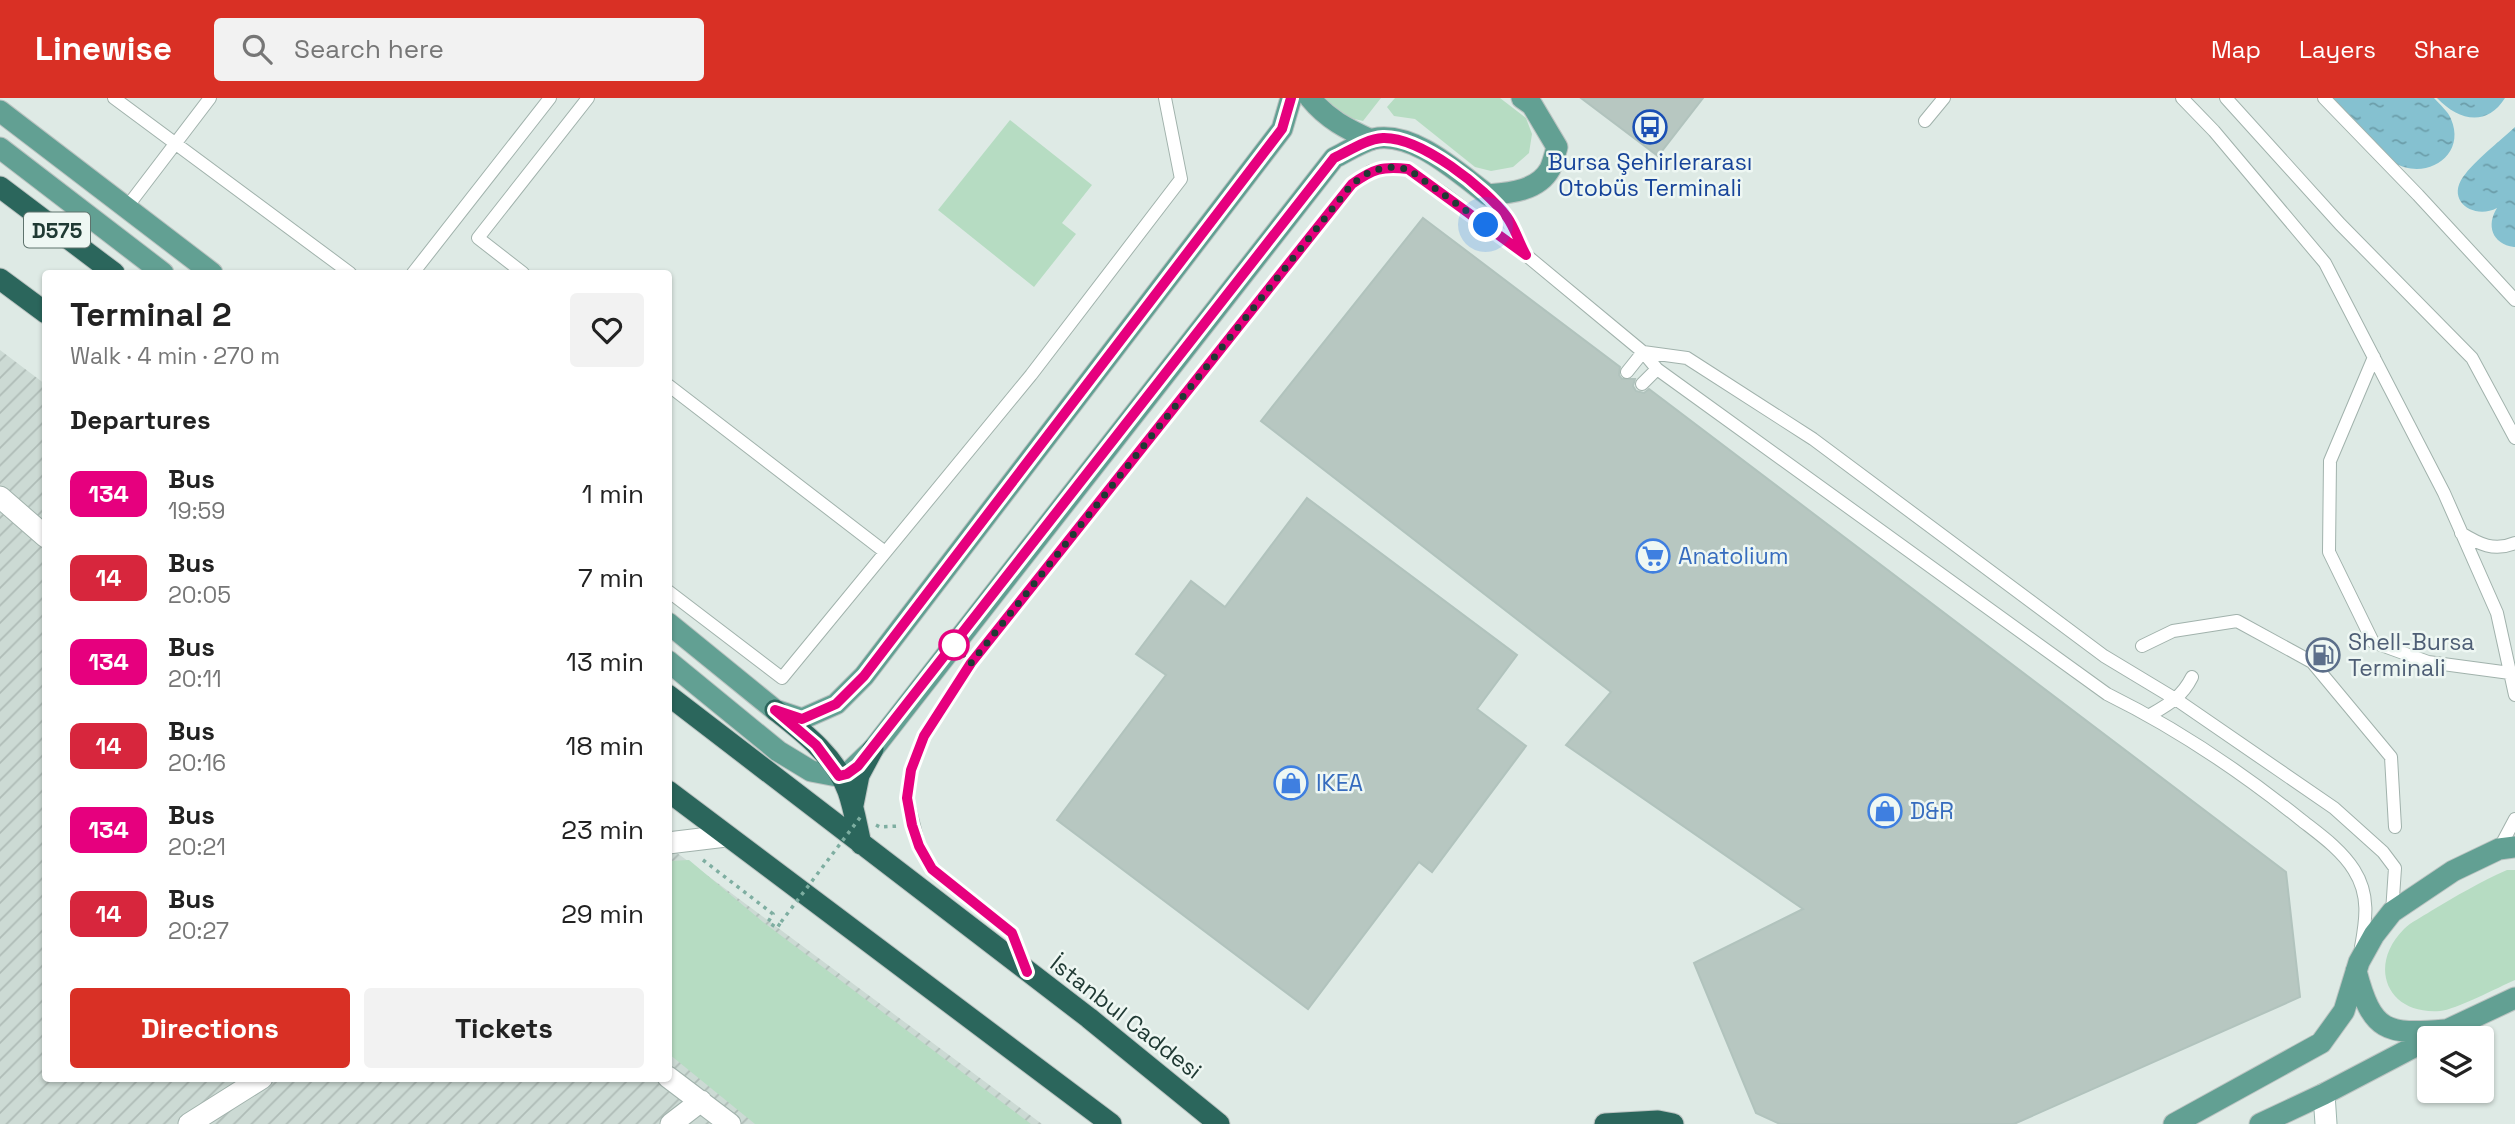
<!DOCTYPE html>
<html lang="en">
<head>
<meta charset="utf-8">
<style>
  body { margin:0; font-family:"Space Grotesk",sans-serif; background:#f2f2f2; color:#222; height:100vh; display:flex; flex-direction:column; font-size:26px; white-space:nowrap }
  * { box-sizing:border-box; margin:0 }
  p { font-size:23px; color:#767676 }
  .icon { flex:none; width:38px; height:38px; fill:none; stroke:currentColor; stroke-width:2; stroke-linecap:round; stroke-linejoin:round }
  .map { position:relative; flex:1; overflow:hidden }
  .details { position:absolute; left:42px; top:172px; width:630px; height:812px; display:flex; flex-direction:column; background:#fff; border-radius:7px; box-shadow:0 2px 5px #0004 }
  .details>* { flex:none }
  .badge { padding:0 14px; border-radius:10px; font-size:24px; line-height:46px }
  .buttons { position:absolute; left:2417px; top:928px; display:grid; gap:14px }
  .buttons a { display:grid; place-items:center; width:77px; height:77px; border-radius:7px; background:#fff; box-shadow:0 2px 5px #0004; font-size:35px }
  .you { position:absolute; width:35px; height:35px; margin:-18px; border:5px solid #fff; border-radius:50%; background:#1a73e8; box-shadow:0 0 0 10px #1a73e833 }
  .map>.badge { position:absolute; translate:-50% -50%; box-shadow:0 0 0 4px #fff }
  h2 { padding:0 28px; font-size:26px; line-height:63px }
  .round { display:grid; place-items:center; flex:none; width:74px; height:74px; border-radius:7px; background:#f2f2f2 }
  .overview { display:flex; align-items:center; justify-content:space-between; height:119px; padding:0 28px }
  h1 { font-size:33px; font-weight:700; line-height:52px }
  .cta { display:flex; gap:14px; margin-top:auto; padding:14px 28px }
  .cta a { flex:1; height:80px; border-radius:7px; background:#d93025; color:#fff; font-size:28px; font-weight:700; line-height:80px; text-align:center }
  .cta a+a { background:#f2f2f2; color:#222 }
  ul { padding:0; list-style:none }
  li { display:flex; align-items:center; gap:21px; height:84px; padding:0 28px }
  li div { flex:1 }
  li b { display:block; font-size:26px }
  li em { font-style:normal }
  li .badge { min-width:77px; font-weight:700; text-align:center }
  header { display:flex; align-items:center; gap:42px; box-sizing:border-box; height:98px; padding:0 35px; background:#d93025; color:#fff }
  header strong { font-size:33px }
  nav { display:flex; gap:38px; margin-inline-start:auto; font-size:24px }
  .search { width:490px; height:63px; background:#f2f2f2; display:flex; align-items:center; gap:18px; box-sizing:border-box; padding:0 24px; border-radius:7px; color:#767676; font-size:26px }
  .map>svg:first-child { display:block }
</style>
</head>
<body>
<header>
<strong>Linewise</strong>
<div class="search"><svg class="icon" aria-label="search" viewBox="0 0 24 24"><circle cx="10" cy="10" r="6"/><path d="M15 15l6 6"/></svg>Search here</div>
<nav><a>Map</a><a>Layers</a><a>Share</a></nav>
</header>
<div class="map">
<svg width="2515" height="1026" viewBox="0 0 2515 1026">
  <defs>
    <pattern id="industrial-furrows" width="10" height="10" patternUnits="userSpaceOnUse" patternTransform="scale(1.75)"><rect width="10" height="10" fill="#ccdad4"/><path d="M-1 1l2-2M0 10L10 0M9 11l2-2" fill="none" stroke="#afbcb7"/></pattern>
    <pattern id="water-ripples" width="26" height="14" patternUnits="userSpaceOnUse" patternTransform="scale(1.75)"><rect width="26" height="14" fill="#85c1d0"/><path d="M2 4q2-2 4 0t4 0M15 11q2-2 4 0t4 0" fill="none" stroke="#6c9eaa"/></pattern>
  </defs>
  <rect width="100%" height="100%" fill="#deeae5"/>
  <path fill="url(#industrial-furrows)" d="M0,252L45,286L46,980H668L669,749L1042,1026H0Z"/>
  <path fill="#b6dcc2" d="M1323,0H1381L1363,23L1346,19Z
    M1395,0H1500L1526,20L1532,36L1529,55L1513,69L1491,73L1475,69L1415,21L1394,18L1387,9Z
    M1010,22L1092,87L1062,125L1076,136L1034,189L938,112Z
    M689,762L763,824L1031,1026H755L669,956V763Z
    M2507,772H2515V882C2499,889 2455,912 2440,913C2387,917 2367,868 2404,831C2411,824 2422,819 2431,813C2456,798 2480,784 2507,772Z"/>
  <path fill="url(#water-ripples)" d="M2331,0H2434C2440,7 2448,13 2451,21C2467,58 2425,84 2393,64Z
    M2437,0H2505C2486,30 2458,22 2437,0Z
    M2515,29V149H2514C2492,146 2486,127 2497,110C2474,122 2446,103 2463,79C2475,62 2499,44 2515,29Z"/>
  <path fill="#b7c7c1" stroke="#b1c3bd" stroke-width="2" d="M1581,0H1703L1658,58Z
    M1423,120L1620,269L1619,277L1622,281H1635L1633,288L1636,293L1644,295L1649,291L2286,774L2300,899L2014,1026H1780L1756,1015L1694,865L1803,811L1566,647L1611,594L1261,323Z
    M1307,400L1517,557L1477,611L1526,648L1432,774L1419,764L1308,911L1057,722L1166,577L1136,556L1191,483L1225,509Z"/>
  <g fill="none" stroke-linecap="round" stroke-linejoin="round">
    <defs>
      <path id="lane" d="M114,0L350,175
        M2182,0L2214,33L2325,165L2444,395L2497,515L2515,597
        M2226,0L2340,126L2472,260L2515,340
        M2324,0L2418,97L2515,202
        M1925,23L1944,0
        M1488,97L1509,122L1523,152
        M127,109L210,0
        M413,175L550,0
        M523,175L478,140L588,0
        M2374,259L2330,363L2329,454L2373,544L2428,564L2510,575
        M1627,274L1643,254L1657,271L2107,596C2176,630 2240,673 2300,721C2319,736 2341,751 2354,772C2370,797 2366,822 2361,849
        M1642,286L1657,271
        M668,287L885,454
        M2461,435C2479,446 2494,454 2515,445
        M668,493L782,580L1031,277L1181,81L1165,0
        M2142,548L2173,533L2237,523L2312,564L2391,659L2395,729
        M2150,617C2169,606 2182,599 2192,579
        M2499,751L2515,721
        M1025,868L1012,835L932,770L919,748L907,700L910,675L924,638L971,565L1352,86L1371,73L1390,69L1408,71L1446,97L1526,157L1643,254L1687,260L1813,341L2104,558L2177,602L2334,710L2383,754L2395,770L2392,814"/>
      <path id="street" d="M0,399L46,439
        M668,745L726,738
        M668,979L730,1026
        M189,1026L262,980
        M671,1026L701,1003"/>
      <path id="secondary" d="M2324,996L2326,1026"/>
      <path id="primary" d="M1310,0C1327,21 1347,31 1371,42
        M0,13L212,175
        M0,50L163,175
        M668,525L775,612L802,621L836,606L864,578L1282,31L1291,0
        M668,563L778,653L811,673L837,678L847,676L873,651L1334,60C1346,54 1360,45 1373,41C1413,32 1458,75 1488,97C1509,95 1538,93 1550,71C1553,65 1555,56 1557,49L1532,7L1522,0
        M2356,873C2372,934 2386,937 2445,932
        M2434,938L2515,900
        M2174,1026L2321,945L2344,913L2359,864L2374,837L2392,814L2453,773L2499,751L2515,749
        M2260,1026L2324,996L2429,941"/>
      <path id="highway" d="M0,89L114,175
        M0,181L46,215
        M668,597L1089,920L1219,1026
        M775,612C803,634 835,658 848,693C854,710 857,729 861,746
        M668,693L1111,1026
        M853,707L859,677L873,651
        M1605,1026L1658,1023L1673,1026"/>
    </defs>
    <use href="#lane" stroke="#a1b2ac" stroke-width="14"/>
    <use href="#street" stroke="#a1b2ac" stroke-width="23"/>
    <use href="#secondary" stroke="#9db6ae" stroke-width="23"/>
    <use href="#primary" stroke="#bcc4c2" stroke-width="23"/>
    <use href="#highway" stroke="#bcc4c2" stroke-width="23"/>
    <path stroke="#7eaea1" stroke-width="3.5" stroke-dasharray="3.5 5" stroke-linecap="butt" d="M876,727L880,729L899,728
      M703,762L773,816L768,824L777,830L781,824"/>
    <use href="#lane" stroke="#fff" stroke-width="12"/>
    <use href="#street" stroke="#fff" stroke-width="21"/>
    <use href="#secondary" stroke="#fff" stroke-width="21"/>
    <use href="#primary" stroke="#62a093" stroke-width="21"/>
    <use href="#highway" stroke="#2b665c" stroke-width="21"/>
    <path stroke="#7eaea1" stroke-width="3.5" stroke-dasharray="3.5 5" stroke-linecap="butt" d="M781,824L862,717"/>
  </g>
  <g fill="none" stroke-linecap="round" stroke-linejoin="round">
    <defs>
      <path id="line" d="M1027,874L1012,835L932,771L919,748L912,727L907,700L911,672L924,638L971,565L1352,86C1373,71 1382,68 1408,71L1526,157C1519,145 1515,130 1507,119C1485,90 1421,39 1383,40C1366,41 1349,53 1334,60L858,668L847,676L839,678L816,647L775,612L802,621L836,606L864,578L1282,31L1291,0"/>
    </defs>
    <use href="#line" stroke="#fff" stroke-width="16"/>
    <use href="#line" stroke="#e6007e" stroke-width="10"/>
    <path stroke="#203a34" stroke-width="7" stroke-dasharray="0 12.6" d="M954,547L971,565L1352,86L1371,73L1390,69L1408,71L1486,127"/>
  </g>
  <defs>
    <symbol id="bus-ring" viewBox="-11 -11 22 22"><circle r="9.5" fill="#eef7f3" stroke="#1a4fb4" stroke-width="1.5"/><path d="M-5-6H5V4H4V6H2V4H-2V6H-4V4H-5ZM-3.5-4V0h7V-4ZM-3.5 1.2v1.5H-2V1.2ZM2 1.2v1.5H3.5V1.2Z" fill="#1a4fb4"/></symbol>
    <symbol id="supermarket-ring" viewBox="-11 -11 22 22"><circle r="9.5" fill="#eef7f3" stroke="#3f7fe0" stroke-width="1.5"/><path d="M-6-5.5h2.5l.6 2H6L4.5 2H-2.5L-4.4-4H-6ZM-1.5 3.2a1.3 1.3 0 1 0 .1 0ZM3 3.2a1.3 1.3 0 1 0 .1 0Z" fill="#3f7fe0"/></symbol>
    <symbol id="fuel-ring" viewBox="-11 -11 22 22"><circle r="9.5" fill="#eef7f3" stroke="#5c6f8a" stroke-width="1.5"/><path d="M-5.5-6h7V0h2V4h1.3V-2.5L3-4.5l.8-.8L6-3V5H2.5V1h-1V6h-7ZM-4.2-4.7v3.2H.2V-4.7Z" fill="#5c6f8a"/></symbol>
    <symbol id="shop-ring" viewBox="-11 -11 22 22"><circle r="9.5" fill="#eef7f3" stroke="#3f7fe0" stroke-width="1.5"/><path d="M-5-2.5h2.3a2.7 3.5 0 0 1 5.4 0H5L5.5 6h-11ZM-1.5-2.5h3a1.5 2.3 0 0 0-3 0Z" fill="#3f7fe0"/></symbol>
  </defs>
  <g fill-rule="evenodd">
    <use href="#bus-ring" x="1631" y="10" width="38" height="38"/>
    <use href="#supermarket-ring" x="1634" y="439" width="38" height="38"/>
    <use href="#fuel-ring" x="2304" y="538" width="38" height="38"/>
    <use href="#shop-ring" x="1272" y="666" width="38" height="38"/>
    <use href="#shop-ring" x="1866" y="694" width="38" height="38"/>
  </g>
  <circle fill="#fff" stroke="#e6007e" stroke-width="3.5" cx="954" cy="547" r="14"/>
  <g text-anchor="middle" dominant-baseline="central" stroke-width="5" stroke-linejoin="round" paint-order="stroke">
    <rect fill="#eef7f3" stroke="#5e736d" stroke-width="2" x="24" y="114.5" width="66" height="35" rx="5"/>
    <g font-size="21" font-weight="bold" fill="#203a34">
      <text x="57" y="132">D575</text>
    </g>
    <g font-size="23" fill="#164399" stroke="#eef7f3">
      <text x="1650" y="64">Bursa Şehirlerarası<tspan x="1650" dy="26">Otobüs Terminali</tspan></text>
    </g>
    <g font-size="23" fill="#366cbe" stroke="#eef7f3" text-anchor="start">
      <text x="1678" y="458">Anatolium</text>
      <text x="1316" y="685">IKEA</text>
      <text x="1910" y="713">D&amp;R</text>
    </g>
    <g font-size="23" fill="#4e5e75" stroke="#eef7f3" text-anchor="start">
      <text x="2348" y="544">Shell-Bursa<tspan x="2348" dy="26">Terminali</tspan></text>
    </g>
    <g font-size="23" fill="#203a34" stroke="#eef7f3">
      <text transform="translate(1126 919) rotate(38)">İstanbul Caddesi</text>
    </g>
  </g>
</svg>
<div class="buttons">
<a><svg class="icon" aria-label="layers" viewBox="0 0 24 24"><path d="M12 4l9 5-9 5-9-5zM3 14l9 5 9-5"/></svg></a>
</div>
<div class="you" style="left:1486px;top:127px"></div>
<section class="details">
<div class="overview"><div><h1>Terminal 2</h1><p>Walk · 4 min · 270 m</p></div><a class="round"><svg class="icon" aria-label="heart" viewBox="0 0 24 24"><path d="M12 20l-8-8c-3-5 5-10 8-4 3-6 11-1 8 4z"/></svg></a></div>
<h2>Departures</h2>
<ul>
<li><span class="badge" style="background:#e6007e;color:#fff">134</span><div><b>Bus</b><p>19:59</p></div><em>1 min</em></li>
<li><span class="badge" style="background:#d7263d;color:#fff">14</span><div><b>Bus</b><p>20:05</p></div><em>7 min</em></li>
<li><span class="badge" style="background:#e6007e;color:#fff">134</span><div><b>Bus</b><p>20:11</p></div><em>13 min</em></li>
<li><span class="badge" style="background:#d7263d;color:#fff">14</span><div><b>Bus</b><p>20:16</p></div><em>18 min</em></li>
<li><span class="badge" style="background:#e6007e;color:#fff">134</span><div><b>Bus</b><p>20:21</p></div><em>23 min</em></li>
<li><span class="badge" style="background:#d7263d;color:#fff">14</span><div><b>Bus</b><p>20:27</p></div><em>29 min</em></li>
</ul>
<div class="cta"><a>Directions</a><a>Tickets</a></div>
</section>
</div>
</body>
</html>
